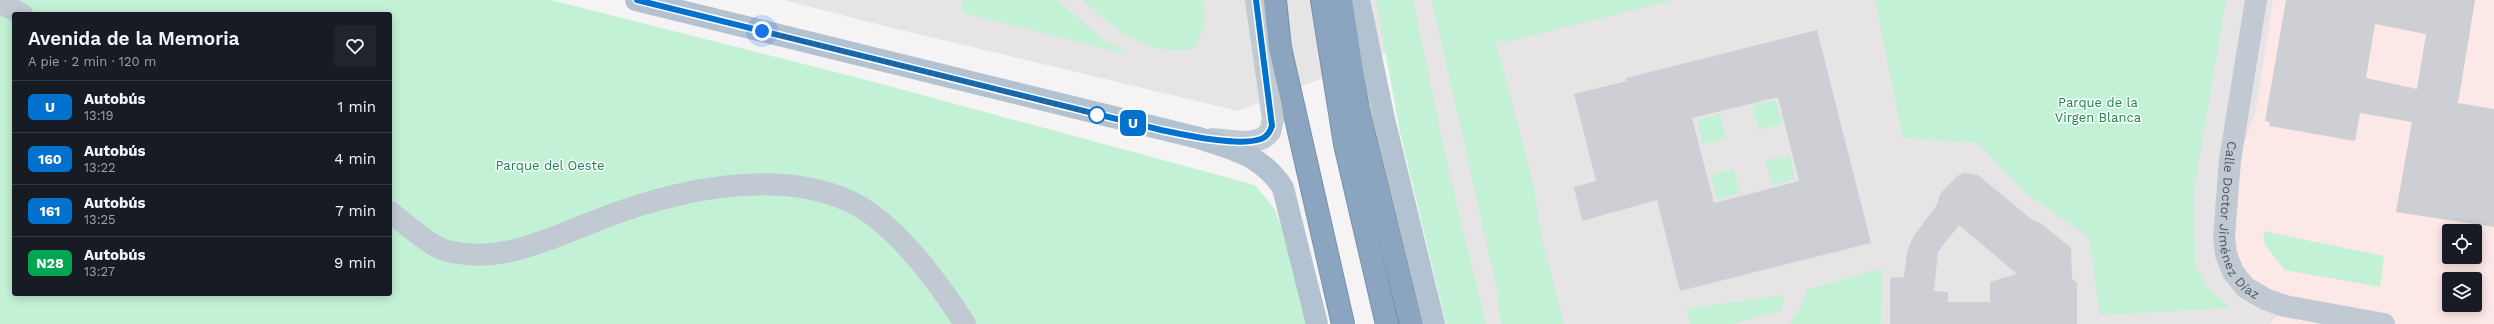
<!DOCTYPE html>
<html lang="es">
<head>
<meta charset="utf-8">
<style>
  body { margin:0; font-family:"Work Sans",sans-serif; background:#20242c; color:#f1f3f6; height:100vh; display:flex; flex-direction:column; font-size:15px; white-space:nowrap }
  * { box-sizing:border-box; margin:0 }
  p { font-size:13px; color:#9ea1a6 }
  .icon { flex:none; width:22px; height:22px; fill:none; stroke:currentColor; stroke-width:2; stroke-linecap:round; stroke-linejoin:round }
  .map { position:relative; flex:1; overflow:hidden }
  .details { position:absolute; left:12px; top:12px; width:380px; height:284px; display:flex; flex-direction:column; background:#171b24; border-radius:4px; box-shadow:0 2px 10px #0003 }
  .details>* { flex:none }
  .badge { padding:0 8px; border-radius:6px; font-size:14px; line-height:26px }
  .tools { position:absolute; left:2442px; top:224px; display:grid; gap:8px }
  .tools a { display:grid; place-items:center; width:40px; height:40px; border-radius:4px; background:#171b24; box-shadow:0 2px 10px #0003; font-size:20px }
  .you { position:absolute; width:20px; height:20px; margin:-10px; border:3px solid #fff; border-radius:50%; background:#1a73e8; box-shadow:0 0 0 6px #1a73e833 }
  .map>.badge { position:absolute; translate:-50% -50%; box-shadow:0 0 0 2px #fff }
  .round { display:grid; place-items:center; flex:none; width:42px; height:42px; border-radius:4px; background:#20242c }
  .overview { display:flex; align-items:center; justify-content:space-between; height:68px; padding:0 16px }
  h1 { font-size:19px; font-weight:600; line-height:30px }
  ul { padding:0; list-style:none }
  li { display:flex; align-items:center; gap:12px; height:52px; padding:0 16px; border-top:1px solid #363941 }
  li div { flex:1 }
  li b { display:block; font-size:15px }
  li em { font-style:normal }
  li .badge { min-width:44px; font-weight:700; text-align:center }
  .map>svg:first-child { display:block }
</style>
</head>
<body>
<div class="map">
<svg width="2494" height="324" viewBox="0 0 2494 324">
  <rect width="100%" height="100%" fill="#f5f3f3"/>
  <path fill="#e6e4e5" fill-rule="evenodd" d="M784,0H2494V324H1457L1399,48L1238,111L889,27ZM2449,231H2475V257H2449ZM2449,279H2475V305H2449Z"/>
  <path fill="#fce8e6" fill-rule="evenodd" d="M2273,0H2494V324H2269L2285,306L2233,272L2237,196L2243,146L2256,110ZM2449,231H2475V257H2449ZM2449,279H2475V305H2449Z"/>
  <path fill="#c3f1d5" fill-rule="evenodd" d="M0,0H551L863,79L1255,185L1274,208L1298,272L1310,324H0ZM14,14H390V294H14Z
    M962,0H1057L1106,42L1132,55L964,13L961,4Z
    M1083,0H1203C1206,19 1205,31 1194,48C1154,60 1110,27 1083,0Z
    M1376,0H1413L1449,172L1486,324H1446L1400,132Z
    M1432,0H1674L1506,42V40L1496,42L1533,183L1542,240L1564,324H1501L1497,290Z
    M1875,0H2226L2194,190L2195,265L2207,287L2230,308L2100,315L2089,237L2026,194L1978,143L1903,138Z
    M1776,100L1782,124L1759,130L1752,106Z
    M1720,114L1726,138L1703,144L1697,120Z
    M1789,155L1795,179L1772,185L1766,160Z
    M1734,169L1740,193L1717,199L1711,175Z
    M2263,231L2384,256L2380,287L2285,270L2265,245Z
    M1882,268L1881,324H1792L1790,321L1800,309L1807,290Z
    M1785,295L1781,311L1731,324H1690L1687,309Z"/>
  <path fill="#cdcfd5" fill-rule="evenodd" d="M2286,0H2475L2458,103L2494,109V227L2396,212L2412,122L2360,113L2355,141L2269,126L2270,122L2265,121ZM2375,24L2426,34L2417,89L2366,78Z
    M1817,30L1871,243L1680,291L1657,200L1582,221L1574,187L1596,181L1574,94L1627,81L1626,78ZM1778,97L1799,181L1714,203L1692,118Z
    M1964,173L1978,175L2031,219L2039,222L2071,248L2072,279L2077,282V324H1890V278L1904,277L1907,252L1913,237L1937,205L1940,194L1957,176ZM1959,225L2017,274L1990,282V302H1948V292L1934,291L1938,252Z"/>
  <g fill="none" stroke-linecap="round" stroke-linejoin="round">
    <defs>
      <path id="highway" d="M1275,0L1280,48L1343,324
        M1322,0L1345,144L1387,324
        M1341,0L1358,110L1411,324"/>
    </defs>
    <use href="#highway" stroke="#7690ad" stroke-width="24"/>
    <g stroke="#c1cad2" stroke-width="22">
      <path id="s1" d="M2256,0L2230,160L2224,237L2226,254L2233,272L2245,287L2265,299L2285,306L2384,324"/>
      <path d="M0,3L22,14"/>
      <path d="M1212,139C1230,140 1257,148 1270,132L1273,119L1256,0"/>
      <path d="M390,212C402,221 432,247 444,250C498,265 543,241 593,222C667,192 773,166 849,201C895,222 938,282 965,324"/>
    </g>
    <path stroke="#b3c2d1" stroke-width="22" d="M636,0L1199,138C1234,150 1262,155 1283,188L1317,324
      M1359,0L1384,119L1434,324"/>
    <use href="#highway" stroke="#8ba5c1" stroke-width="22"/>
  </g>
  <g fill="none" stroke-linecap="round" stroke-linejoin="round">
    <defs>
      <path id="line" d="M637,0L1161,130C1185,135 1238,147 1261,139C1267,137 1270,132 1272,126L1256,0"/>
    </defs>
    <use href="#line" stroke="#fff" stroke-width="9"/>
    <use href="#line" stroke="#0072ce" stroke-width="6"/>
    <path stroke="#4a5661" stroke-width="4" stroke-dasharray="0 7.2" d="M762,31L1097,115"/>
  </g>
  <circle fill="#fff" stroke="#0072ce" stroke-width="2" cx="1097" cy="115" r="8"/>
  <g text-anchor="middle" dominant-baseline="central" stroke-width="3" stroke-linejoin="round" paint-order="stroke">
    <g font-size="13" fill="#17864f" stroke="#fff">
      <text x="2098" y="102">Parque de la<tspan x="2098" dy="15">Virgen Blanca</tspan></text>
      <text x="550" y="165">Parque del Oeste</text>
    </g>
    <g font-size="13" fill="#4a5661" stroke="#fff">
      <text stroke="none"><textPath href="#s1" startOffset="227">Calle Doctor Jiménez Díaz</textPath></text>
    </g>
  </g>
</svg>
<div class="tools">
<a><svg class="icon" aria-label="locate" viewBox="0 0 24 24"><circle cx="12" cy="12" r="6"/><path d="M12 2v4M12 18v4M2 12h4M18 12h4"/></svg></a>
<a><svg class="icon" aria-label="layers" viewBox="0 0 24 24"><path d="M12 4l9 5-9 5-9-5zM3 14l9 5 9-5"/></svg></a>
</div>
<div class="you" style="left:762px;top:31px"></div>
<b class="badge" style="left:1133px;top:123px;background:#0072ce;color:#fff">U</b>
<section class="details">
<div class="overview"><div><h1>Avenida de la Memoria</h1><p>A pie · 2 min · 120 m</p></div><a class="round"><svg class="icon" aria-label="heart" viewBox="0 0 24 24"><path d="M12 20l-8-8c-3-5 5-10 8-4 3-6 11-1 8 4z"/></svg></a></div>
<ul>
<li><span class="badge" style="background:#0072ce;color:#fff">U</span><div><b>Autobús</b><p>13:19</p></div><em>1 min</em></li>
<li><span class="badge" style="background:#0072ce;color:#fff">160</span><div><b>Autobús</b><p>13:22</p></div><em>4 min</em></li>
<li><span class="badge" style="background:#0072ce;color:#fff">161</span><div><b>Autobús</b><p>13:25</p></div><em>7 min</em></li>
<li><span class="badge" style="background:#00a651;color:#fff">N28</span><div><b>Autobús</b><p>13:27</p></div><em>9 min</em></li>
</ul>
</section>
</div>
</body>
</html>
